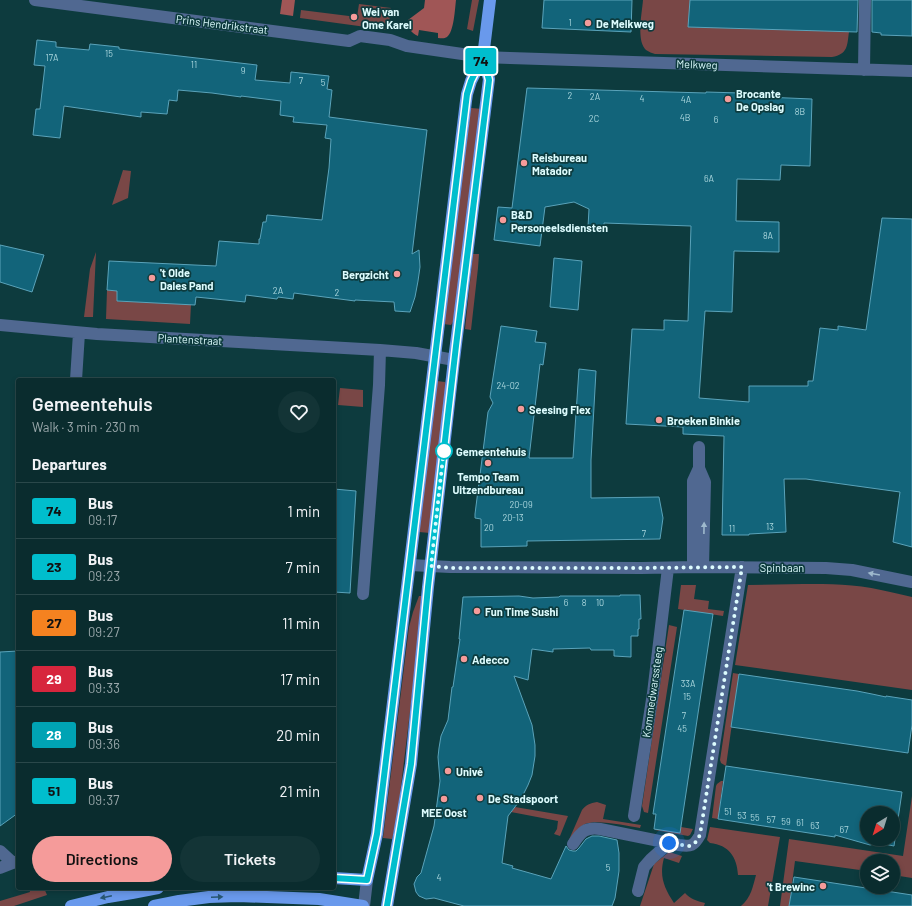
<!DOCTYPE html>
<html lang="en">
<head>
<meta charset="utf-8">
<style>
  body { margin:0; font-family:Barlow,sans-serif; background:#133436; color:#f1f3f6; height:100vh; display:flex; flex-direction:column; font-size:15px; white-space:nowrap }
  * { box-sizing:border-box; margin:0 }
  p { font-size:13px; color:#99a7aa }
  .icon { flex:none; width:22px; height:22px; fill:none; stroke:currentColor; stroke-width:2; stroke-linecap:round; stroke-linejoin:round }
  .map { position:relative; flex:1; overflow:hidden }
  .panel { position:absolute; left:16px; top:378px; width:320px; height:512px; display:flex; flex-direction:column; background:#0a2c2e; border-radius:4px; box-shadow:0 2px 6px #0003,0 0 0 1px #2a484a }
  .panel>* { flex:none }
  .badge { padding:0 8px; border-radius:3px; font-size:14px; line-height:26px }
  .needle { width:26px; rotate:218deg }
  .buttons { position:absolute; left:860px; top:806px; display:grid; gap:8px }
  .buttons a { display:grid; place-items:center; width:40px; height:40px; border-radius:50%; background:#0a2c2e; box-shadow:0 2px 6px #0003,0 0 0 1px #2a484a; font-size:20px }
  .you { position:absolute; width:20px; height:20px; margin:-10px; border:3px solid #fff; border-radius:50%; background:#1a73e8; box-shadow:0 0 0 6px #1a73e833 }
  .map>.badge { position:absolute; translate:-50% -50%; box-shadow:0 0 0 2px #fff }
  h2 { padding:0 16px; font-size:15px; line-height:36px }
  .round { display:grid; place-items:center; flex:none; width:42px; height:42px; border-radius:21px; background:#133436 }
  .overview { display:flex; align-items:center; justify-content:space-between; height:68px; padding:0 16px }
  h1 { font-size:19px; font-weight:600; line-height:30px }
  .action { display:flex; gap:8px; margin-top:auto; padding:8px 16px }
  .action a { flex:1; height:46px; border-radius:24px; background:#f59b9a; color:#111; font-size:16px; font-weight:600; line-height:46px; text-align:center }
  .action a+a { background:#133436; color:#f1f3f6 }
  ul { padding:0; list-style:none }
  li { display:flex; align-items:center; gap:12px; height:56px; padding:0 16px; border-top:1px solid #2a484a }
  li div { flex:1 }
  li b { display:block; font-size:15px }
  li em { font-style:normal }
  li .badge { min-width:44px; font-weight:700; text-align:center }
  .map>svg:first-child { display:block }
</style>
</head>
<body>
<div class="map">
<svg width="912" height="906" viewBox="0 0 912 906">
  <rect width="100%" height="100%" fill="#0d3b3e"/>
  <path fill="#794746" d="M472,0H479L473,31L467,29Z
    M643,0H770L849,32C847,46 848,54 832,57L655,54C652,53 649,52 646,50C636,41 642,13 643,0Z
    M359,4L391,8L388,30L300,18L301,10L357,17Z
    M471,108L483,109L454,320L451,325L443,324Z
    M123,170L131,171L128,198L112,205Z
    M96,252L93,317H84L90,269Z
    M473,254H479L478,268L471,330L465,329Z
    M107,290L117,291V301L191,304L190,324L106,319Z
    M437,381L445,382L446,389L430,533L419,532Z
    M340,388L363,390V407L338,405Z
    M803,584C829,584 855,584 881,590C892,592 902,595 912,597V690L735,665L748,585Z
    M681,585H696L694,599L709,601L708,609L724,611L723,616L678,609Z
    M419,596H424L397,819L392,839L383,838L409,627L413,612Z
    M669,625L677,627L648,813L644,812L642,806Z
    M733,673L739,674L726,766L721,763L720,760Z
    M721,781H723L718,819L712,818L716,786L717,784Z
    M912,796V878L893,875V861H867V871L795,861L789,906H780L789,839L903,856Z
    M597,802L606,805L603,819L641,825L640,828C627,826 597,819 585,824C577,828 573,836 568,842L582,810C586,805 590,803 597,802Z
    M515,807L568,816L560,836L554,834L557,829L558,821L511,812Z
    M655,827L680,831L681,827L693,829L690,835L688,836L655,830Z
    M710,827L780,837L768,906H741C751,898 753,886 756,875H738C737,857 729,845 710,843L707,840Z
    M669,852L682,856L679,863L664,858C659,876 664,888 674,903L685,893C690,899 697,901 705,903L704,906H640L654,864Z
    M29,888H44L47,895L14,906H0V901L30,892Z"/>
  <path fill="#a05656" d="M282,0H295L293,16L280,14Z
    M425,0H456C455,8 454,32 447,37C444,39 441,38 438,38V33L419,30L418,36C411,33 407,27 408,20L424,8Z"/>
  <path fill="#12647a" stroke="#5aa3ba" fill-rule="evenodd" d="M544,0H632L631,32L542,28Z
    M690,0H858L857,32L688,27Z
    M872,0H912V36L881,35V33L872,32Z
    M37,40L56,42V47L89,50L90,44L119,47V49L257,65L255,80L290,83L291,72L329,76L327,89L332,90L329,117L427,130L412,254L419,250L420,267L418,281L415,297L410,312L395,311L394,302L355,300V301L294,293L293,299L278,297L277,299L246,295L245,302L196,297L195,305L117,301V291L107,290L109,261L216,266L219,241L259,244V239H260L263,222H266L267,215L322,220L329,168L331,139L325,138L327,125L293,122L294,117L280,115L281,101L241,96V97L212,93L178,90L177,101L169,100L167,114L141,112V117L64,106L60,138L33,135L36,109H40L45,66L34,65Z
    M527,88L706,93V92L741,93V96L812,99L810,166L781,165L780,180L737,179L736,221L779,222V252L734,251L732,312L705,311L699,398L749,402V386H808V381H813L820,328L838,330V326L866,330L882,218L912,219V547L893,542L900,492L806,479H784L786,532L749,534V535H722L724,436L683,434V427L626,424L632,329L664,330V320L688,321L691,226L604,223V227H588L589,209L574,202L545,207L540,246L494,240L498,207L512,208Z
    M0,245L44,255L32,292L0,282Z
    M554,258L582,261L578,310L550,307Z
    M501,326L537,331L535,342L546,343L543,365L540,364L529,458H573L579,369L596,371L591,460V498L659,497L663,518L660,539L527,541V546L481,547V519L475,518V514L488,412L493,403L490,397Z
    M334,489L356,491L350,593L334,592Z
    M620,595H640L641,619H639V629H638V636H631V657L614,656V650H591L590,648L553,649V652L532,649L528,680L514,676L532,725L535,745V756L532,775L528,785L521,799L508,816L502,863L513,866L512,868L551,879L566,846L569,850L573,851H576L579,848L586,839L592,836H599L617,840L619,853V871L615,898L612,906H464L434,898L426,899L419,896L416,892L414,884L417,877L421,873L434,826L440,781L438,757L439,748L441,736L448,720L452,687H453L460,639H459L463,597L519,596L533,598L559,597L560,596H620Z
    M684,610L713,614L680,833L654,829L656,814H653Z
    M18,651V813L0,826V652Z
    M739,674L857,691L872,694L886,697V696L912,700V725L908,753L731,727Z
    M726,766L902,792L894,846L879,843L870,845L835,835V837L718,819ZM867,813H893V839H867Z
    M794,877L912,895V906H789Z"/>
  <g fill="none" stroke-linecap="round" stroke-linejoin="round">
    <path stroke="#506891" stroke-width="12" d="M35,0L349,41L360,36L390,40L407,46L483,57L510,58L912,71
      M864,70L865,0
      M0,325L97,334L380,350L416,353L454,360
      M76,380L79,333
      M699,468V447
      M410,565L450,567L641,568L696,567L826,568L852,570L912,582
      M693,567V481L699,468L705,482L703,567
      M363,594L379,385L380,350
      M634,816L653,693L668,568
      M573,844C581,832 585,827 600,829L679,845C691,847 694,846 700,835L742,567
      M0,851L13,863
      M0,868L18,861
      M638,891L644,867L651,859L669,843
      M364,906L367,880"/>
    <path stroke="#6999ec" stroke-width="12" d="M334,878L367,880L377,834L466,101L467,94L471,81L483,57L490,0
      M71,906L108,897L132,893L158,888
      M154,906L179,901L209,897L238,896L319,899L363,906
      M387,906L411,764L428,587L454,360L489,79L483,57"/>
  </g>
  <defs><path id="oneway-solid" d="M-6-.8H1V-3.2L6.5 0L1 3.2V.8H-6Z"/></defs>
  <g fill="#9eb9cd">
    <use href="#oneway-solid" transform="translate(704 528) rotate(-89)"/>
    <use href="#oneway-solid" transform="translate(874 574) rotate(-170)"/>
  </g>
  <g fill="#295772">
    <use href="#oneway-solid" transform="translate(106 897) rotate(168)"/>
    <use href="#oneway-solid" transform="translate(217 897) rotate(-2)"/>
  </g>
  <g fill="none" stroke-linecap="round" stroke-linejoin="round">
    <defs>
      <path id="line" d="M334,878L367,880L377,834L467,94L471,81L483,57L489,80L456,346L428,587L411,764L387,906"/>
    </defs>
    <use href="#line" stroke="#fff" stroke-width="9"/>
    <use href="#line" stroke="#00becd" stroke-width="6"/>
    <path stroke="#ddfcfe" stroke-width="4" stroke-dasharray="0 7.2" d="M444,451V448L431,566L450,568H641L742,567L700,835L696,842L689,846L669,843"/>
  </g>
  <g fill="#f59b9a" stroke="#0d3b3e" stroke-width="1.5">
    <circle cx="354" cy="17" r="4"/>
    <circle cx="588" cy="23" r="4"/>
    <circle cx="728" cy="99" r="4"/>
    <circle cx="524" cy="163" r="4"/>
    <circle cx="503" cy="220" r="4"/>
    <circle cx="397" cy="274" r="4"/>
    <circle cx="152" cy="278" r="4"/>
    <circle cx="521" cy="409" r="4"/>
    <circle cx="659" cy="420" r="4"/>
    <circle cx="488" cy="463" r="4"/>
    <circle cx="477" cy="611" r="4"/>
    <circle cx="464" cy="659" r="4"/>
    <circle cx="448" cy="771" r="4"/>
    <circle cx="480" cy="798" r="4"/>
    <circle cx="444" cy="799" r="4"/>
    <circle cx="823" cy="886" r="4"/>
  </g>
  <circle fill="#fff" stroke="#00becd" stroke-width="2" cx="444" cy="451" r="8"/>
  <g text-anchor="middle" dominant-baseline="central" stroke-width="3.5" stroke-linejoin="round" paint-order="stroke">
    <g font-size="9" fill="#aad6dd">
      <text x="570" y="22">1</text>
      <text x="109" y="53">15</text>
      <text x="52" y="57">17A</text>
      <text x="194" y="64">11</text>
      <text x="243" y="70">9</text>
      <text x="301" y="80">7</text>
      <text x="323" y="82">5</text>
      <text x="570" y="95">2</text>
      <text x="595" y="96">2A</text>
      <text x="642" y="98">4</text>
      <text x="686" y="99">4A</text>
      <text x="800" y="111">8B</text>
      <text x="685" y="117">4B</text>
      <text x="594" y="118">2C</text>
      <text x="716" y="119">6</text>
      <text x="709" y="178">6A</text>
      <text x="768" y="235">8A</text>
      <text x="278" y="290">2A</text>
      <text x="337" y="292">2</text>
      <text x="508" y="385">24-02</text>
      <text x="521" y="504">20-09</text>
      <text x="513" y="517">20-13</text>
      <text x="770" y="526">13</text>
      <text x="489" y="527">20</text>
      <text x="732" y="528">11</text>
      <text x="644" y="533">7</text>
      <text x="566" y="602">6</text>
      <text x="584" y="602">8</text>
      <text x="600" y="602">10</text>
      <text x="688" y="683">33A</text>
      <text x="687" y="696">15</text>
      <text x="684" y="715">7</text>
      <text x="682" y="728">45</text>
      <text x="728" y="811">51</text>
      <text x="742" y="815">53</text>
      <text x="755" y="817">55</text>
      <text x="771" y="819">57</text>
      <text x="786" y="821">59</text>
      <text x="800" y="822">61</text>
      <text x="815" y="825">63</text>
      <text x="844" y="829">67</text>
      <text x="608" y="867">5</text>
      <text x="439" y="877">4</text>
    </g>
    <g font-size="11" font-weight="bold" fill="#ddfcfe" stroke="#0d3b3e" text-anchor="start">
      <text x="362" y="11">Wei van<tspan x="362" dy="13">Ome Karel</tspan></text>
      <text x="596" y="23">De Melkweg</text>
      <text x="736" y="93">Brocante<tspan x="736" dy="13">De Opslag</tspan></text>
      <text x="532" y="157">Reisbureau<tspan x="532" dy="13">Matador</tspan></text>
      <text x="511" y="214">B&amp;D<tspan x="511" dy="13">Personeelsdiensten</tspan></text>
      <text x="160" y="272">'t Olde<tspan x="160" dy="13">Dales Pand</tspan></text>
      <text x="389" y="274" text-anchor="end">Bergzicht</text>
      <text x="529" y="409">Seesing Flex</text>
      <text x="667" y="420">Broeken Binkie</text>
      <text x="488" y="476" text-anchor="middle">Tempo Team<tspan x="488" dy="13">Uitzendbureau</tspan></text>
      <text x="485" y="611">Fun Time Sushi</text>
      <text x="472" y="659">Adecco</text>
      <text x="456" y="771">Univé</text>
      <text x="488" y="798">De Stadspoort</text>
      <text x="444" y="812" text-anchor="middle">MEE Oost</text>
      <text x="815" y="886" text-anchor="end">'t Brewinc</text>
    </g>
    <g font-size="11" fill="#ddfcfe" stroke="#0d3b3e">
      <text transform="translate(222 24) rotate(7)">Prins Hendrikstraat</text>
      <text transform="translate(697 64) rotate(2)">Melkweg</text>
      <text transform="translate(190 339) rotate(3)">Plantenstraat</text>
      <text x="782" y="567">Spinbaan</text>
      <text transform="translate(652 692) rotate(-82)">Kommedwarssteeg</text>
    </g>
    <g font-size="11" font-weight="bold" fill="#ddfcfe" stroke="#0d3b3e" text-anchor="start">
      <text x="456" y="451">Gemeentehuis</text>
    </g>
  </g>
</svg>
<div class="buttons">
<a><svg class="needle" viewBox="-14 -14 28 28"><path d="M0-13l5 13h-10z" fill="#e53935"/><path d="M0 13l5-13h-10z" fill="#99a7aa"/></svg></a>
<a><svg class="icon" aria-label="layers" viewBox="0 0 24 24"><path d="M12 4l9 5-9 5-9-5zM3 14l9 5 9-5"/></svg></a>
</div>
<div class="you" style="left:669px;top:843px"></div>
<b class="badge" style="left:481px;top:61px;background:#00becd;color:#111">74</b>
<section class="panel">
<div class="overview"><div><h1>Gemeentehuis</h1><p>Walk · 3 min · 230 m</p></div><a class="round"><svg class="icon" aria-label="heart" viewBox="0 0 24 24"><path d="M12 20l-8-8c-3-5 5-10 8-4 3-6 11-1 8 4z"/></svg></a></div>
<h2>Departures</h2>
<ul>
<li><span class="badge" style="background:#00becd;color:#111">74</span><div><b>Bus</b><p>09:17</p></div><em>1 min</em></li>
<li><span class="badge" style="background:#00becd;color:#111">23</span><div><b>Bus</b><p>09:23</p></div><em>7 min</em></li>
<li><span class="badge" style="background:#f58220;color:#111">27</span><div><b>Bus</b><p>09:27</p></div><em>11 min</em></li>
<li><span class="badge" style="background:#d7263d;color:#fff">29</span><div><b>Bus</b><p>09:33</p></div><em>17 min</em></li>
<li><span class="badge" style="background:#00a3b4;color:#fff">28</span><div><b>Bus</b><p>09:36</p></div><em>20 min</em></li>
<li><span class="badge" style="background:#00becd;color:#111">51</span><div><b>Bus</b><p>09:37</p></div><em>21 min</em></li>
</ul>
<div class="action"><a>Directions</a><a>Tickets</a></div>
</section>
</div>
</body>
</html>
